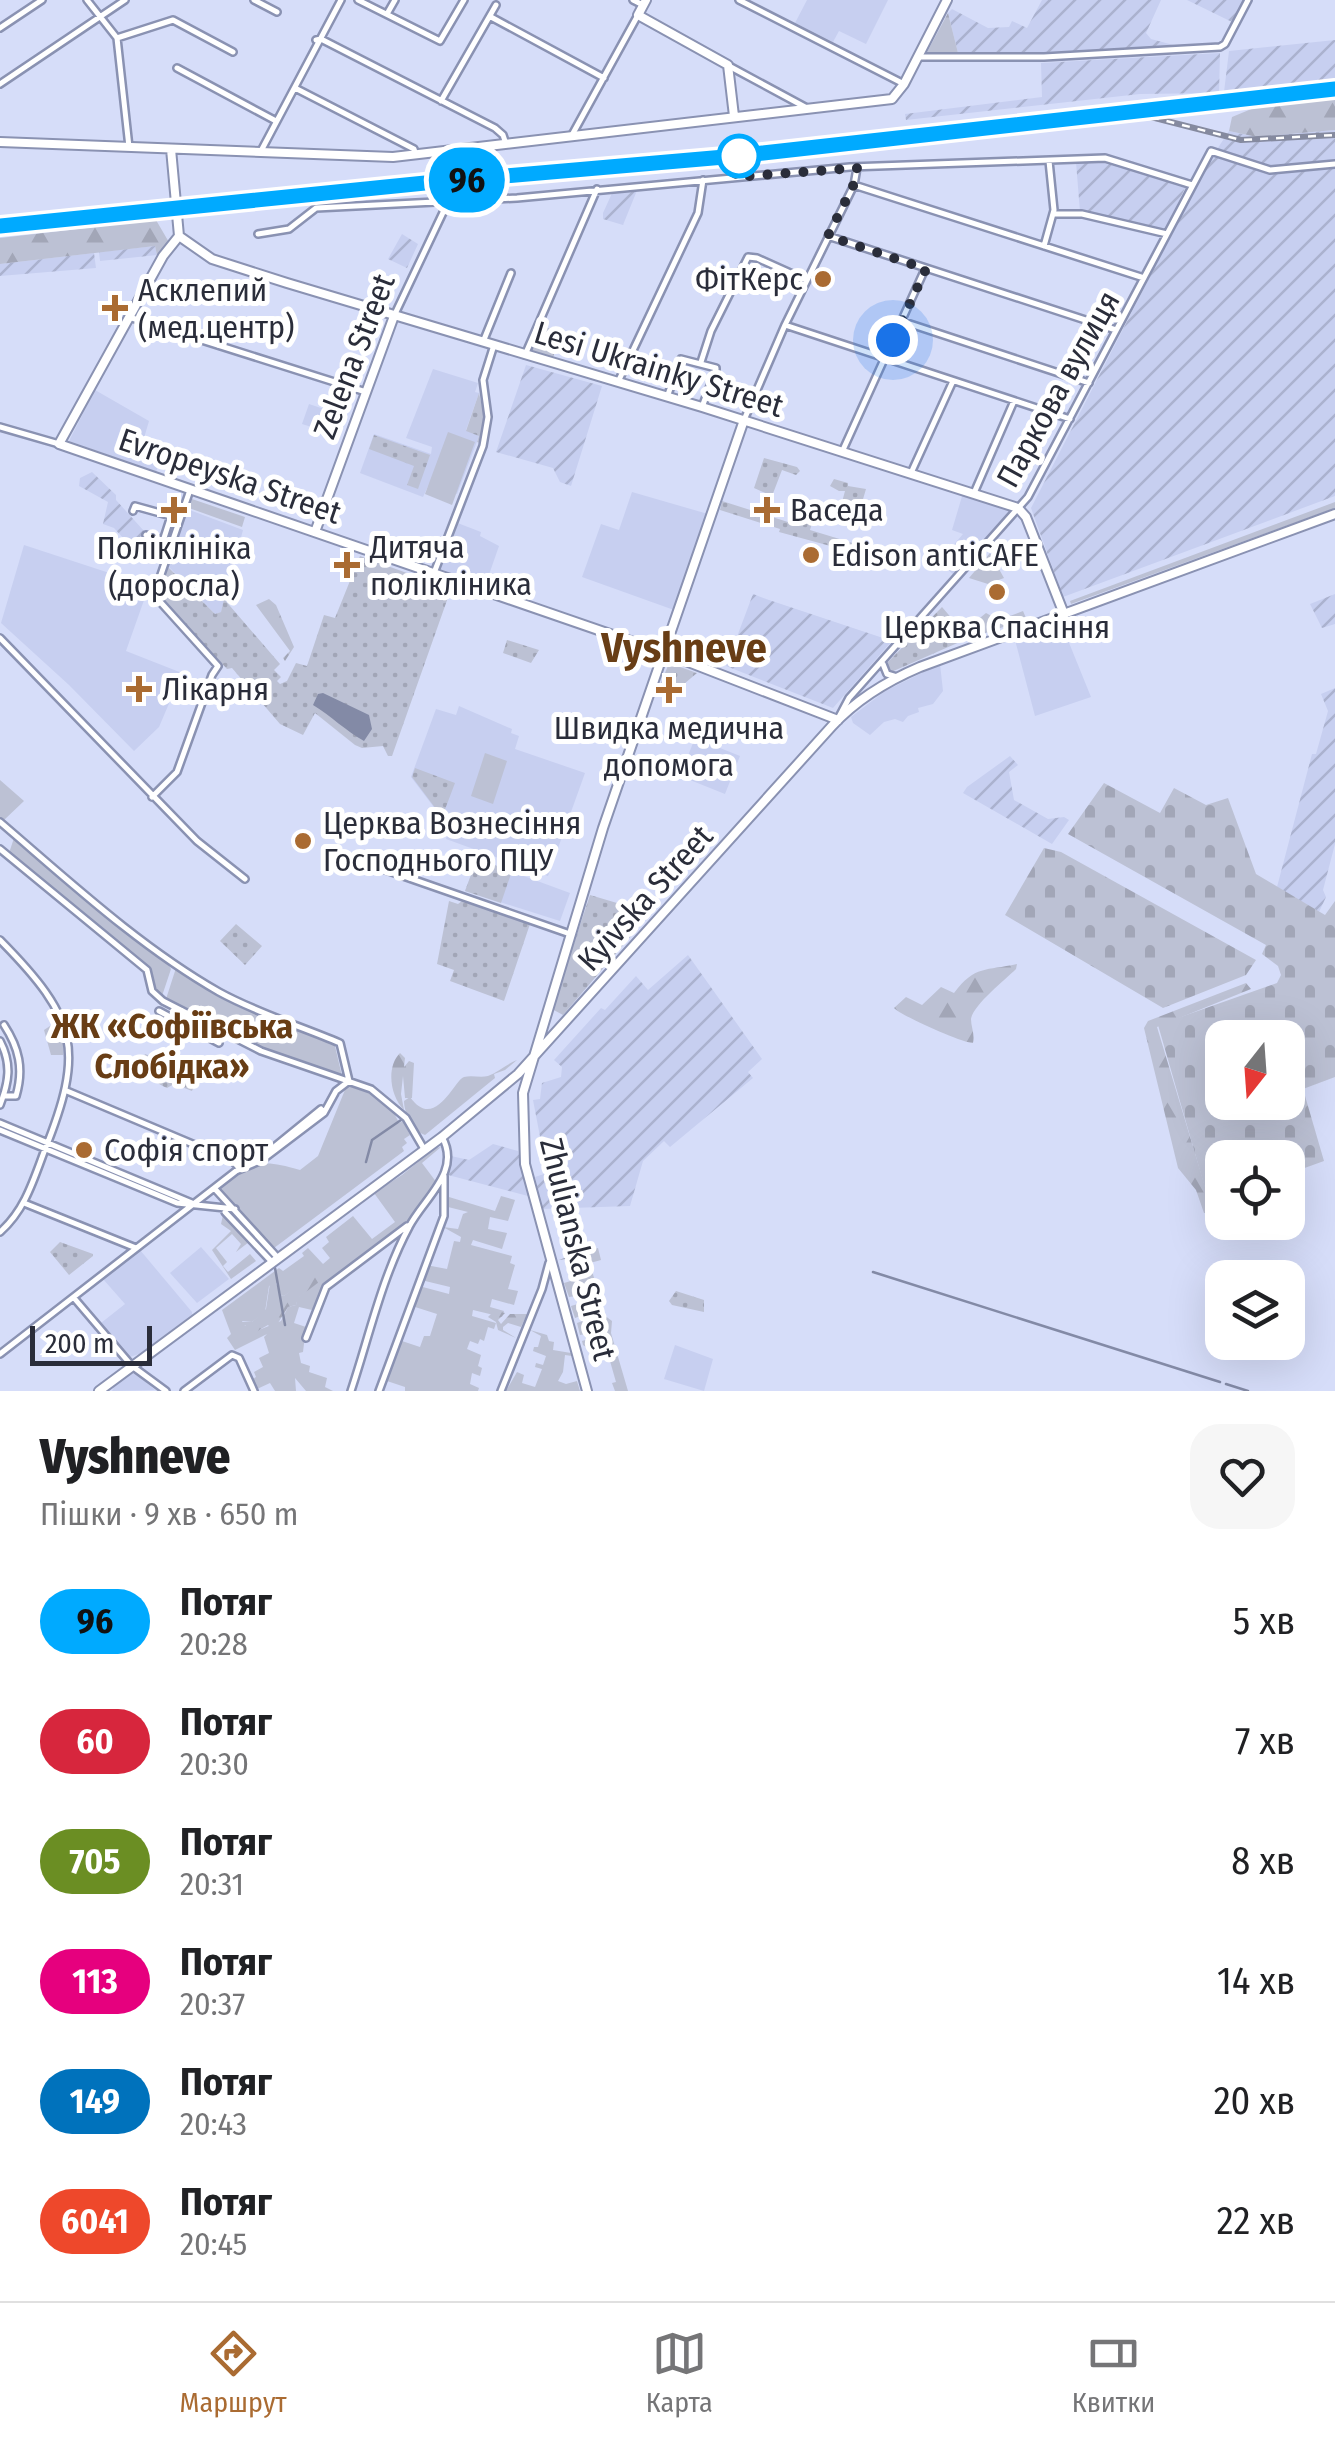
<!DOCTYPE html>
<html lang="uk">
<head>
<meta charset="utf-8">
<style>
  body { margin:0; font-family:"Fira Sans Condensed",sans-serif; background:#f6f6f6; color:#202124; height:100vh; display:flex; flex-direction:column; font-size:38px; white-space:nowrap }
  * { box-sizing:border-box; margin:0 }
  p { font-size:32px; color:#757577 }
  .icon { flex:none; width:55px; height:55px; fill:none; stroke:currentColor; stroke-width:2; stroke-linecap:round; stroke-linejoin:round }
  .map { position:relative; height:1391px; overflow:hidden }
  .sheet { display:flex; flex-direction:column; background:#fff; flex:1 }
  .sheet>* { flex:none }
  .badge { padding:0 20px; border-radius:32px; font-size:35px; line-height:65px }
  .needle { width:65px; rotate:197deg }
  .controls { position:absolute; left:1205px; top:1020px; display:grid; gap:20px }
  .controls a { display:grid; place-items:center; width:100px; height:100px; border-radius:20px; background:#fff; box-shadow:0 10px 40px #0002; font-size:50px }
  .scale { position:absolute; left:30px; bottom:25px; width:122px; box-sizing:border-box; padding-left:10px; border:5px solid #2a2d3a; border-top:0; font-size:28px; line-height:35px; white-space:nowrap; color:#2a2d3a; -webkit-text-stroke:8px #fff; paint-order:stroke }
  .you { position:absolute; width:50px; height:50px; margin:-25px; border:8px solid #fff; border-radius:50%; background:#1a73e8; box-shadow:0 0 0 15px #1a73e833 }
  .map>.badge { position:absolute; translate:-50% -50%; box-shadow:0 0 0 5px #fff }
  .round { display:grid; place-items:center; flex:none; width:105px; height:105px; border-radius:30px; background:#f6f6f6 }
  .overview { display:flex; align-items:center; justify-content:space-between; height:170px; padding:0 40px }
  h1 { font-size:48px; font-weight:800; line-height:75px }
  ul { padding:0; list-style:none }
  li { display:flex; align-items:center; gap:30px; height:120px; padding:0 40px }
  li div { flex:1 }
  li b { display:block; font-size:38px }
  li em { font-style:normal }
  li .badge { min-width:110px; font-weight:700; text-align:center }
  .menu { display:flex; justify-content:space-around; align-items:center; height:140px; border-top:2px solid #e0e0e0; background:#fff; font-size:28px; color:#757577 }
  .menu a { display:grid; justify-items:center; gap:5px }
  .menu .selected { color:#aa6b32 }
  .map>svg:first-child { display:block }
</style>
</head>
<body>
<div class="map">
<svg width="1335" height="1391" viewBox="0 0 1335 1391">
  <defs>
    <pattern id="industrial-furrows" width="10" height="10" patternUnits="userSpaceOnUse" patternTransform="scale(2.5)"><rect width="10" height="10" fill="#c7cff0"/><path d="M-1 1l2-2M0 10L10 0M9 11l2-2" fill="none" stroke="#abb2cf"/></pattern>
    <pattern id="forest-firs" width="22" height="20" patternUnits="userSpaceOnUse" patternTransform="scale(2.5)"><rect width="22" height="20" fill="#bcc1d4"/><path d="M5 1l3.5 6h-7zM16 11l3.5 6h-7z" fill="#a2a6b7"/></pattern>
    <pattern id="cemetery-stones" width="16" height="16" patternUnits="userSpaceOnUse" patternTransform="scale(2.5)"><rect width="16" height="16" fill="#bcc1d4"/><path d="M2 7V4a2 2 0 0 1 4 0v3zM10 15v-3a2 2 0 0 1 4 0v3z" fill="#a2a6b7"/></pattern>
    <pattern id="park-dots" width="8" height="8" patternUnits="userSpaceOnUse" patternTransform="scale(2.5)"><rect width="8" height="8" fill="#bcc1d4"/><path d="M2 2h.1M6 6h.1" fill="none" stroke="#a2a6b7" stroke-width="1.8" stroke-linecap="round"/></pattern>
  </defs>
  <rect width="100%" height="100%" fill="#d6ddf9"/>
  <path fill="#c7cff0" d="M807,0H888L866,44L839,31L833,42L795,23Z
    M433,369L478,383L475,392L479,393L466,430L479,436L457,494L429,484L423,497L360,473L374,434L431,454L432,447L406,438Z
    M95,390L149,421L144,438L166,445L156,472L69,441Z
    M309,404L330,411L324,431L302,424Z
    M632,492L708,514L674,610L582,577L601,524L619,530Z
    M963,493L1009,508L1011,513L955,576L939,562L963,534L952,530Z
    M187,509L243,530L221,612L215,614L168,566Z
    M455,522L481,532L480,536L499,546L485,586L438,568Z
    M24,545L149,586L126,651L182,673L159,727L134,751L69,685L1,623Z
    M1061,623L1091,697L1035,716L1015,640Z
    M940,664L943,691L933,704L918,708L919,712L908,716L903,722L895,719L884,722L870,735L853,723L851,717L885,691Z
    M459,706L512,729L511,733L519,736L515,749L585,773L548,876L446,839L453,817L436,810L411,777L436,709L456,715Z
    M695,738L740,756L725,794L680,776Z
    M477,859L570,893L560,921L465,891Z
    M201,1247L229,1279L197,1303L170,1273Z
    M136,1250H140L192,1312V1315L139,1354L130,1357L101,1323L125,1304L103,1279Z
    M675,1345L713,1359L704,1391L664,1379Z
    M133,1371L155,1390L112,1391L116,1383Z"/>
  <path fill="url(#industrial-furrows)" d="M1042,0H1161L1146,33L1151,39L1177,46L1176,49L1036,56L958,53L948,13L952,9L988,28L1009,27L1012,21L1027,28Z
    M1187,0H1244L1232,22Z
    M1335,40V80L1224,92L1229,51Z
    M1220,53L1219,93L1140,94L906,120L905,114L1042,97L1041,63Z
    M1335,130V496L1063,597L1031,508L1210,160L1229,131L1257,137Z
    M1076,162H1108L1186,186L1165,230L1080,212Z
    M638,188L623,225L603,219V213L613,191Z
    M402,234L418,244L407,268L388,259Z
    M155,246L157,255L100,261L99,252Z
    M94,253L96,268L0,276V264Z
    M526,365L602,386L571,486L560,482L553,468L496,452Z
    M92,472L116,495V500L144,531L134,550L114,528L103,524L108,502L79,486L80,478Z
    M753,594L769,600L892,641L833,708L726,666Z
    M1335,594V624L1322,628L1310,604Z
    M1335,688V844L1323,890L1326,897L1319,912L1277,887L1312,754H1316L1328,711L1321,694Z
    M1010,756L1018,765L1009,772L1014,800L1048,819L1064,817L1069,820L1052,844L963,793L967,787Z
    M688,955L762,1059L748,1072L753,1078L670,1147L664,1141L643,1161L630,1206L542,1209L535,1177L547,1173L533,1100L540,1099L542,1083L561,1077L562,1067L554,1060L601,1008L605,1010L636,976L648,990Z
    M493,1144L518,1151L528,1196L448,1175L451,1156L469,1160Z"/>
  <path fill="#bcc1d4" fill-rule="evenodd" d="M448,432L475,442L452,505L425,494Z
    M192,499L245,517L242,527L189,508Z
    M1335,502V508L1071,604L1070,601Z
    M990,553L1004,578L988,584L969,578Z
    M1023,611L1026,618L1021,621L962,641L960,628L970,626L986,613L999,620Z
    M485,753L507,761L493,804L471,796Z
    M0,780L24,801L3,821L0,819Z
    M14,838L168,964L171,969L162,996L154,987L148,968L9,853Z
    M176,968L197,982L334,1042L342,1076L262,1049L166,999Z
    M56,1022L64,1044L63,1055H51L44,1030Z
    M517,1060L505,1070L494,1074L495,1078L425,1135C413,1131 404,1113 404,1101L410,1097C435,1132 454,1080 464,1077C472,1075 480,1078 488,1076C498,1072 507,1064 517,1060Z
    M347,1085C367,1089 392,1104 399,1123L403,1121L410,1135L404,1139L407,1143L402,1147L404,1151L274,1248L220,1189C254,1162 258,1158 300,1170L318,1156Z
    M441,1147L422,1163L437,1183L408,1223L326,1284L312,1310L299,1307L294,1323L306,1327L303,1352L299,1353L301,1363L310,1366L309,1372L327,1378L325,1387L333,1391H306L295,1378L296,1391H275L270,1383L257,1389L253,1379L256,1377L254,1372L263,1367L259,1358L269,1353L264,1337L267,1334L235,1350L227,1338L231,1334L222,1310L279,1268L283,1271L304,1256L302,1253L308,1248L323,1264L330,1258L322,1248L329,1242L326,1237L353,1216L372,1239L395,1222L374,1193L402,1175L435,1148ZM309,1278L318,1282L297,1298L296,1305L288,1307L281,1321L259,1330L244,1325L242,1321L252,1322L265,1312L269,1286L277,1283L281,1295L284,1296Z
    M501,1196L515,1200L508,1221L490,1217L488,1229L507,1233L502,1249L473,1240L471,1245L512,1256L510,1263L515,1265L508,1289L518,1291L514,1305L492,1299L490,1307L504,1311L502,1317L473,1310L472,1316L496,1323L494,1329L488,1327L484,1341L480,1339L478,1344L470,1341L467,1349L481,1355L478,1366L482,1368L480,1376L472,1373L470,1384L479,1388L478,1391H405V1387L384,1380L399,1340L420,1347L424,1336H430L437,1314L412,1306L419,1286L449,1294L450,1287L421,1280L426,1265L447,1269L454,1241L460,1242L461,1237L443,1227L458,1229L463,1214L468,1212L448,1207L449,1197L495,1211Z
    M223,1215L249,1242L236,1252L241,1244L232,1234L216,1248L227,1262L223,1266L228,1272L250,1254L256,1261L231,1279L212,1250L231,1231L221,1224Z
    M578,1241L582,1252L598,1248L601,1260L590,1263L604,1315L612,1321L611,1333L628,1391H615L612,1383L616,1382L610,1361H606L603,1352L594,1354L593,1351L604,1348L602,1341L586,1347L583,1345L582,1341L596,1337L595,1332L580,1335L577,1323L591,1318L589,1313L575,1318L571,1306L591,1300L590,1294L569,1297L564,1283L584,1277L580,1266L575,1267L569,1244Z
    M530,1330L547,1335L549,1341L554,1342L553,1350L571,1353L572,1356L565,1355L563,1372L558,1381L566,1384L577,1381L580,1391H506L517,1372L524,1375L522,1383L535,1387L542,1369L535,1367L536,1363L543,1365L546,1356L533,1351L534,1347H538L541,1336Z"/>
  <path fill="url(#forest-firs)" d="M948,13L958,53L926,54Z
    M1335,98V130L1257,137L1229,131L1232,117L1261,105Z
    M156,220L170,244L162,256L157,255L155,246L0,264V238Z
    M269,599L276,605L294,647L285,661L283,658L290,651L256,605Z
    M1017,964L1016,969C1005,980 973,1005 971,1019C971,1027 975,1034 973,1043C962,1043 900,1015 894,1008L906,997L922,1005L941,987L954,993C975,965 986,971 1017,964Z
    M1246,983L1251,989L1157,1027L1213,1213H1204L1196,1190L1178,1168L1144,1028L1148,1021Z
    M400,1053L405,1058L404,1067L409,1061L414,1063L412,1098H405L403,1076L401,1094L404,1110C390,1096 386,1067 400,1053Z
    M575,1249L590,1256L588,1263L596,1295L590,1279L572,1258L559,1260L572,1255Z
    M314,1271L319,1282L298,1298L296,1305L288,1307L273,1331L268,1325L254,1333L245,1325L239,1330L235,1327L236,1322H252L266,1309L270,1283L275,1281L281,1295L284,1296Z
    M485,1301L490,1309L505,1313L498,1320L501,1324L510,1314H527L521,1327L508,1323L503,1327V1330L516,1338L498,1330L496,1322L488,1317L492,1313L481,1307Z"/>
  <path fill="url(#cemetery-stones)" fill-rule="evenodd" d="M1104,783L1160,813L1174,788L1206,805L1228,798L1256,874L1325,915L1335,901V1077L1303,1089L1324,1161L1288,1174V1158H1222V1197L1209,1202L1158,1025L1277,983L1281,975L1278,966L1262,954L1266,945L1068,834ZM1222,1038H1288V1102H1222Z
    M1044,848L1061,852L1256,960L1246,975L1163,1008L1005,915Z"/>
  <path fill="url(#park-dots)" d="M541,325L561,333L552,360L529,351Z
    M479,393L485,420L480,443L477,442L479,436L466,431Z
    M374,435L430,455L418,489L407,485L414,466L369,449Z
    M764,458L797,467L800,471L796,475L782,470L772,496L754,488Z
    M834,479L848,483V486L866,489L856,523L838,517L845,491H839L830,486Z
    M722,501L788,522L791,516L812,523L810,530L869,548L867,556L779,532L780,529L720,510Z
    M360,556L451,589L392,756H388L383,746L362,748L355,745L315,713L303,735L280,724L232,668L227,669L158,595L167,566L215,614L221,612L224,599L280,664L274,670L281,677L277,681L280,684L287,681L296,663L307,666L324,615L335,618Z
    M942,607L960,628L962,641L889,673L885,668L887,663Z
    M507,640L539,650L531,663L503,653Z
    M669,663L697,673L678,689L672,682L657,693Z
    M415,768L455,783L444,812L436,809L412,777Z
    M477,859L512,871L501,903L465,891Z
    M590,895L617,903L643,922L563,1015L552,1009Z
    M449,901L458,904L462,901L530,924L504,1001L450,981L454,970L437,964Z
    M236,924L262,946L245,965L220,941Z
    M145,1054L163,1061L170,1059L182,1064L183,1069L198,1075L192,1091L174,1084L167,1088C156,1084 151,1075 139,1070Z
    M60,1242L93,1254V1256L69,1275L50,1252Z
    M676,1291L704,1300V1312L672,1305L669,1301Z"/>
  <path fill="#838aa6" d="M323,693L369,715L372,729L364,741C346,731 331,716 313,705L318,694Z"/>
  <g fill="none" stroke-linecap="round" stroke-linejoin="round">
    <path stroke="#838aa6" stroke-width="2.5" d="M366,1162L372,1140L401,1120
      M275,1268L285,1325
      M873,1272L1220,1382
      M1226,1384L1248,1391"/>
    <defs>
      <path id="street" d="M87,0L117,38
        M254,0L277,12
        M358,0L440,41L464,0
        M633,0L643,5
        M739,0L904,84
        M387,14L395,0
        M491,17L604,78
        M0,28L42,0
        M117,38L173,20L233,52
        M117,38L129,147
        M316,40L321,39L495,128L503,135L506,144
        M918,57H1044L1220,47L1225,44L1248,0
        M729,66L805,107
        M177,68L276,121
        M0,84L125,0
        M295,88L414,149L416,155
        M441,101L496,5
        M572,135L638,15
        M261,151L341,0
        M854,185L1144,278
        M1053,214H1082L1167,234
        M258,234L289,229L316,208L517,198L850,167L1105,158L1192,185
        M828,236L1116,330
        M1044,246L1054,210L1049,161
        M394,316L448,202
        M132,318L366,392
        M901,321L1089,383
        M785,325L1070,419
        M483,342L511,273
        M525,355L597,189
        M701,362L711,331L748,257L757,258L806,280
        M618,382L698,213L703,180
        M667,397L681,359L716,368V370L702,407
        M744,420L785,325L854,185L857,168
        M0,427L59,444
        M842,452L925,269
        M911,473L953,381
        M974,493L1014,401
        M133,511L135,506L171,516L163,541
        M146,535L171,544
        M434,573L483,446L488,417L483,380L494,345
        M0,638L197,841L245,879
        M883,664L887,674L897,677
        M840,715L849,698L1028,497L1211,151L1270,170L1335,164
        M152,797L177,772L212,675L218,666L154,595L190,490
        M0,822C69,881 140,947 219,992C257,1013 300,1026 340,1043L349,1081
        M0,849L147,970L152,991L163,1001L261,1051L371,1089L406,1118L424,1149
        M340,854L570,934
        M0,940C78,1019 85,1050 44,1152C33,1182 24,1211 0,1232
        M159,1011L219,1043
        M0,1041C12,1064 9,1082 0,1105
        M67,1091L233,1161L240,1169
        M4,1096H16C24,1069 19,1048 4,1025
        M0,1123L192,1203
        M0,1130L177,1203L235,1209
        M257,1161L321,1109L324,1113
        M215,1189L278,1258
        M24,1203L136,1248
        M225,1212L272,1262
        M74,1298L132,1366L166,1391
        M306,1338L326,1287L407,1226
        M0,1354L236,1171L262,1160L324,1113L336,1091L349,1081
        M184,1391L232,1355L239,1358L254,1391
        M351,1391C369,1337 382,1277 409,1227C423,1199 462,1172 442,1137
        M379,1391L444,1216V1176
        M501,1391L542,1289L549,1263"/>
      <path id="secondary" d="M646,0L638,15L728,65L734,116
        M0,142L393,157L892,99L904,84L947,0
        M171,149L179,236L163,256L59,444L665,653L838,720
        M179,236L212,259L287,283L702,407L1018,508L1026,517L1064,614
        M315,532L394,316
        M99,1391L442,1137L518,1074L832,726C857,699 887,681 920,667L1335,514
        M587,1391L525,1164L523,1093L603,828L744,420"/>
    </defs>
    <use href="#street" stroke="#8a92b2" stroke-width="10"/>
    <use href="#secondary" stroke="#8a92b2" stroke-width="12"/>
    <use href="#street" stroke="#fff" stroke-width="5"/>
    <use href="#secondary" stroke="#fff" stroke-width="8"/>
    <defs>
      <path id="rail" d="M1151,117L1241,140L1335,135
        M0,226L435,182L736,157L1335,89"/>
    </defs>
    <use href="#rail" stroke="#858a9f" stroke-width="6"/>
    <use href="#rail" stroke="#fff" stroke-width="2.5" stroke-dasharray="8" stroke-linecap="butt"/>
  </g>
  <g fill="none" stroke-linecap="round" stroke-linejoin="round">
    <defs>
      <path id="line" d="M0,226L435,182L736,156L1335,89"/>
    </defs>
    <use href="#line" stroke="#fff" stroke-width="22"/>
    <use href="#line" stroke="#0af" stroke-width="15"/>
    <path stroke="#2a2d3a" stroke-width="10" stroke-dasharray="0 18" d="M739,156L735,177L857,168L854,184L828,236L926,269L893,340"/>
  </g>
  <circle fill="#fff" stroke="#0af" stroke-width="5" cx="739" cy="156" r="20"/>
  <g fill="#aa6b32" stroke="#fff" stroke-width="4">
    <circle cx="823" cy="279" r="10"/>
    <path d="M110 293h10v10h10v10h-10v10h-10v-10h-10v-10h10z"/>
    <path d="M169 495h10v10h10v10h-10v10h-10v-10h-10v-10h10z"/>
    <path d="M762 495h10v10h10v10h-10v10h-10v-10h-10v-10h10z"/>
    <circle cx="811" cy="555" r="10"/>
    <path d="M342 550h10v10h10v10h-10v10h-10v-10h-10v-10h10z"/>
    <circle cx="997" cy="592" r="10"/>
    <path d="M134 674h10v10h10v10h-10v10h-10v-10h-10v-10h10z"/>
    <path d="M664 675h10v10h10v10h-10v10h-10v-10h-10v-10h10z"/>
    <circle cx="303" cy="841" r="10"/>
    <circle cx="84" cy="1150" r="10"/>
  </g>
  <g text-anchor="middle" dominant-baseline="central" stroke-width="10" stroke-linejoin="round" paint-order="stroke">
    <g font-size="32" fill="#2a2d3a" stroke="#fff" text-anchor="start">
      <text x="803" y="279" text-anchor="end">ФітКерс</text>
      <text x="138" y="290">Асклепий<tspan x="138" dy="37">(мед.центр)</tspan></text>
      <text x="790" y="510">Васеда</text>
      <text x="370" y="547">Дитяча<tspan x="370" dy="37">полікліника</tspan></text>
      <text x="174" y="548" text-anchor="middle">Поліклініка<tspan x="174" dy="37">(доросла)</tspan></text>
      <text x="831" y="555">Edison antiCAFE</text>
      <text x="997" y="627" text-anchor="middle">Церква Спасіння</text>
      <text x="162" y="689">Лікарня</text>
      <text x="669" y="728" text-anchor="middle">Швидка медична<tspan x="669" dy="37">допомога</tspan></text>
      <text x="323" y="823">Церква Вознесіння<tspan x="323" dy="37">Господнього ПЦУ</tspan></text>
      <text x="104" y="1150">Софія спорт</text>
    </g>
    <g font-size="32" fill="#2a2d3a" stroke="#fff">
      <text transform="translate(354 356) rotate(-69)">Zelena Street</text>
      <text transform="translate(659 369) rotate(17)">Lesi Ukrainky Street</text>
      <text transform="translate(1058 389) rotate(-61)">Паркова вулиця</text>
      <text transform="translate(230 476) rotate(19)">Evropeyska Street</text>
      <text transform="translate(645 898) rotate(-48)">Kyivska Street</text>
      <text transform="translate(578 1249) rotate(76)">Zhulianska Street</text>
    </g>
    <g font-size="35" font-weight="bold" fill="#683d15" stroke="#fff">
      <text x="172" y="1026">ЖК «Софіївська<tspan x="172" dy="40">Слобідка»</tspan></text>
    </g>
    <g font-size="42" font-weight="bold" fill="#683d15" stroke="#fff">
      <text x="684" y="648">Vyshneve</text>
    </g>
  </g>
</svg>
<div class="controls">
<a><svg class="needle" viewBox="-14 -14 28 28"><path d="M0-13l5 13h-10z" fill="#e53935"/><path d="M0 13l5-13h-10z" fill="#757577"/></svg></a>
<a><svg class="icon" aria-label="locate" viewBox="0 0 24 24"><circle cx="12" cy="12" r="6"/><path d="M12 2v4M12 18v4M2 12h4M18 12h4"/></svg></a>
<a><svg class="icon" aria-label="layers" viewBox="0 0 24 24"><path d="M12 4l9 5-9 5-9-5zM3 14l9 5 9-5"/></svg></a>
</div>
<div class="scale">200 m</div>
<div class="you" style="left:893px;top:340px"></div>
<b class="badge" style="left:467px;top:180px;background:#0af;color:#111">96</b>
</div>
<section class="sheet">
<div class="overview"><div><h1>Vyshneve</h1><p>Пішки · 9 хв · 650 m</p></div><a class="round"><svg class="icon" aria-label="heart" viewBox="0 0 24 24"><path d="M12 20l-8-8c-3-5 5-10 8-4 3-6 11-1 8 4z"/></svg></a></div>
<ul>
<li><span class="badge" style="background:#0af;color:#111">96</span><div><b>Потяг</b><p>20:28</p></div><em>5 хв</em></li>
<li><span class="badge" style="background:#d7263d;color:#fff">60</span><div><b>Потяг</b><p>20:30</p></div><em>7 хв</em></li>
<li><span class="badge" style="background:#6b8e23;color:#fff">705</span><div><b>Потяг</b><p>20:31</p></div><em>8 хв</em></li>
<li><span class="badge" style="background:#e6007e;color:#fff">113</span><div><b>Потяг</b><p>20:37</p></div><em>14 хв</em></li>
<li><span class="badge" style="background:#0072bc;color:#fff">149</span><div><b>Потяг</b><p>20:43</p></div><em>20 хв</em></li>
<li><span class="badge" style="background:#ee482b;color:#fff">6041</span><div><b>Потяг</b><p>20:45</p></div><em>22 хв</em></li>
</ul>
</section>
<nav class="menu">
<a class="selected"><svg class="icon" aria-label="directions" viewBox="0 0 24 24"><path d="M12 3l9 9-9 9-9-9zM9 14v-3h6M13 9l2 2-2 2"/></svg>Маршрут</a>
<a><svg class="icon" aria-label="map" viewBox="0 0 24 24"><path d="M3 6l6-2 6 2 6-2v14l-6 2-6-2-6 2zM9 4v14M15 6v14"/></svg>Карта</a>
<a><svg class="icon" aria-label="tickets" viewBox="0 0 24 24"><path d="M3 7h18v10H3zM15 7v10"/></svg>Квитки</a>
</nav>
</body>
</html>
